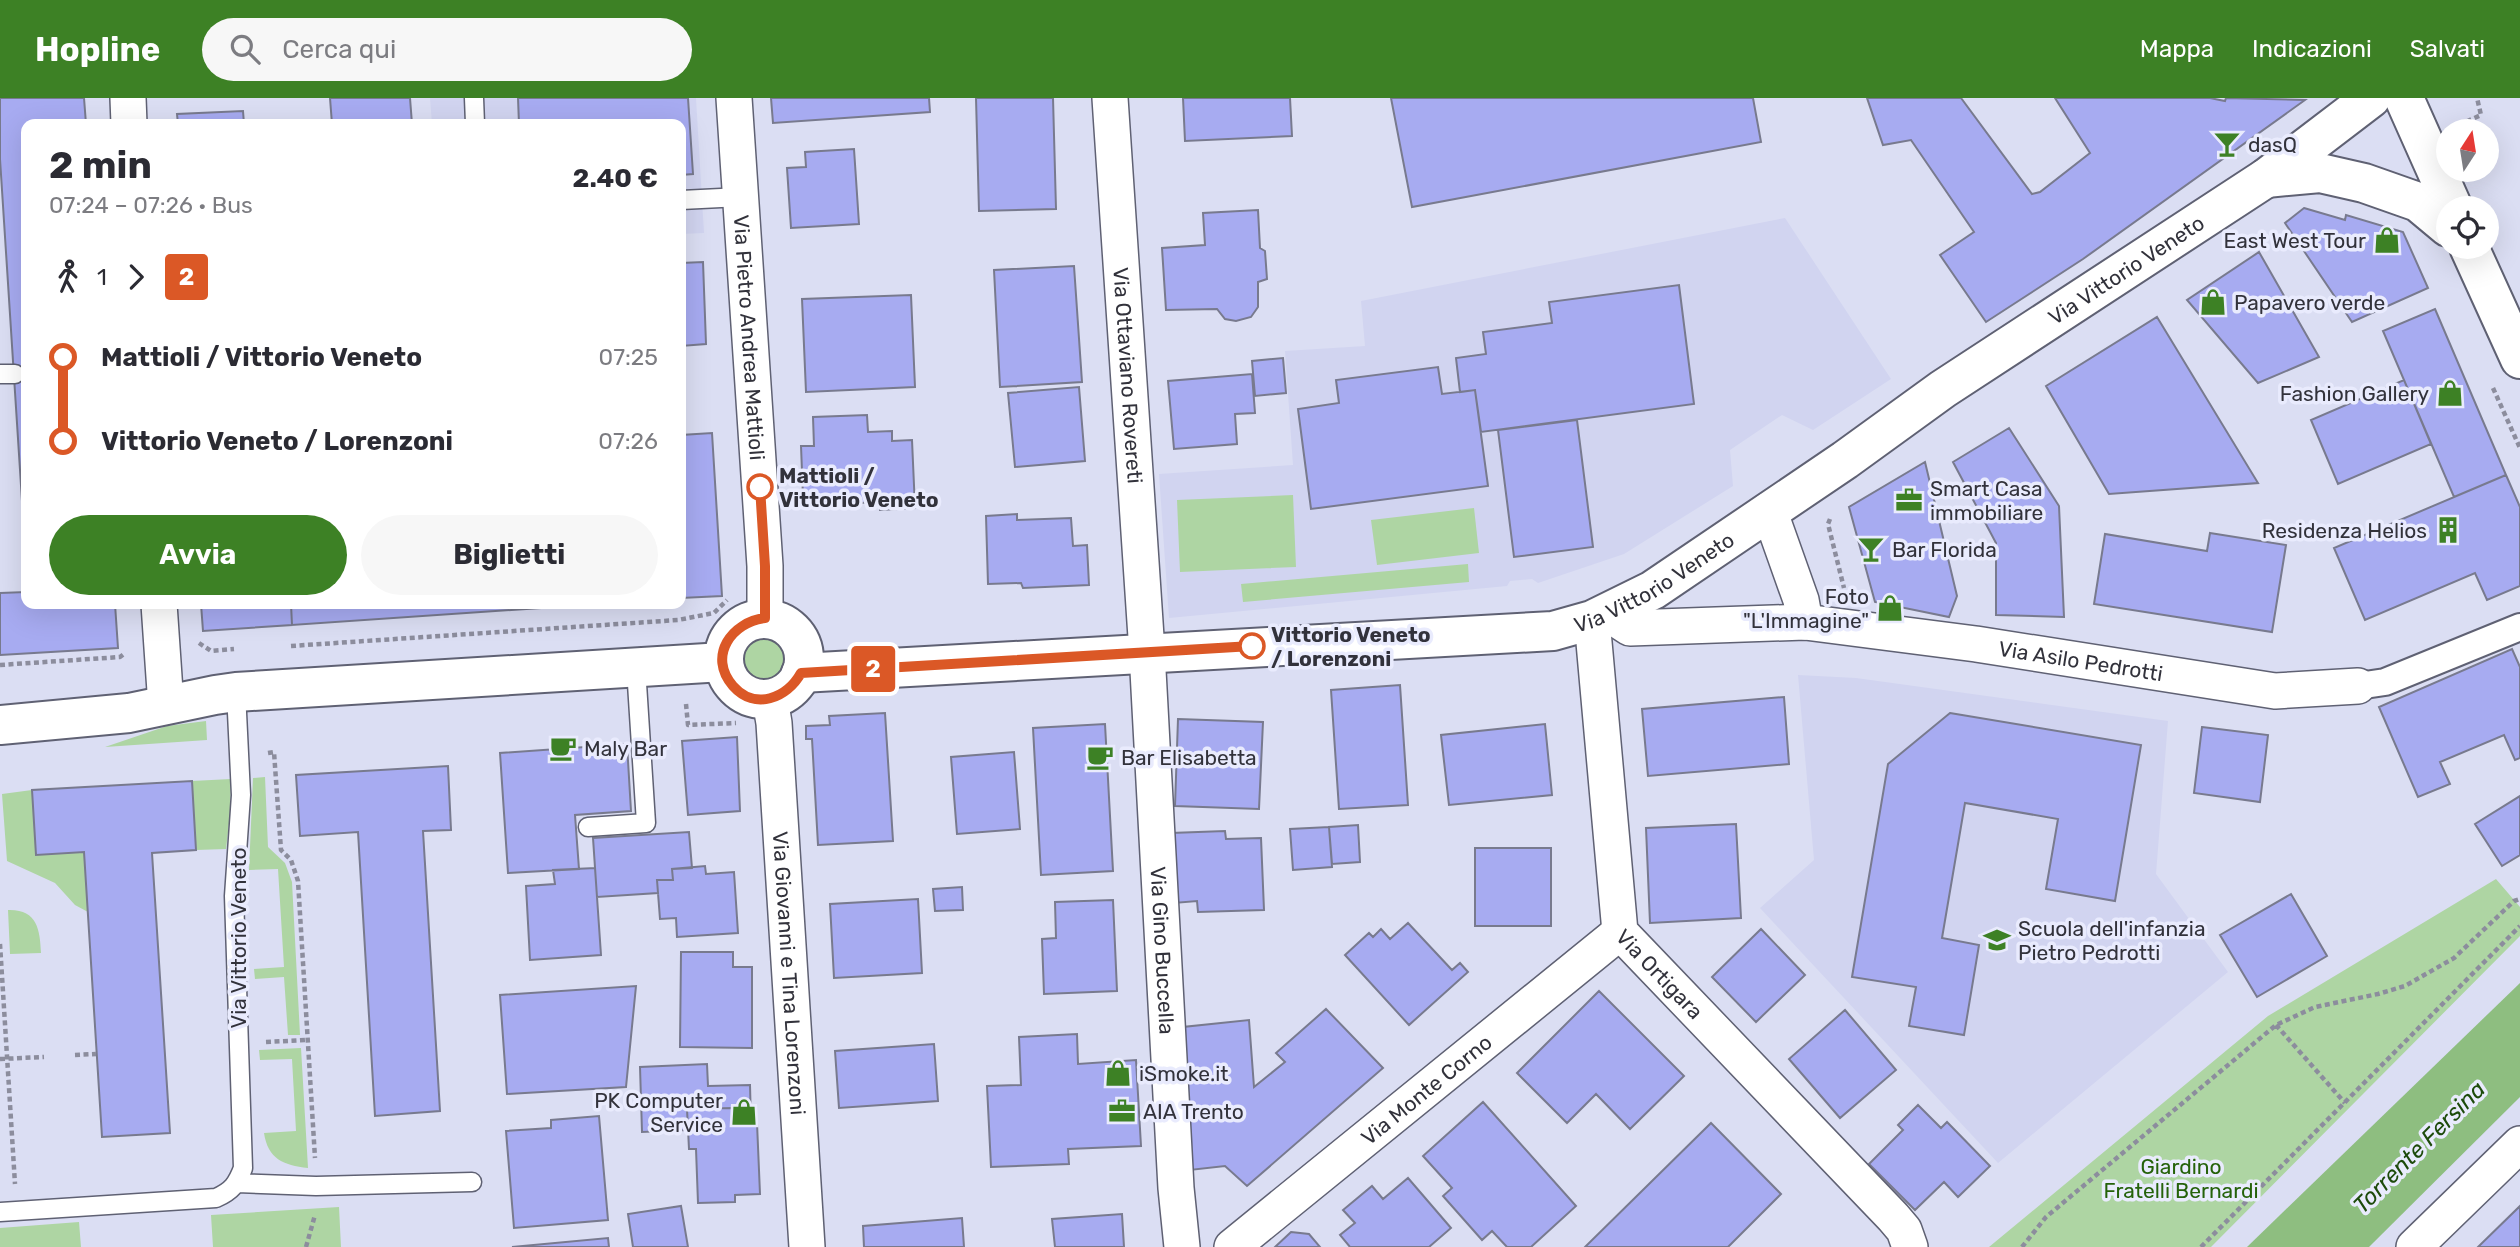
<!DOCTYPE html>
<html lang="it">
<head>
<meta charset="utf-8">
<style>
  body { margin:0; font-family:Rubik,sans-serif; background:#f7f7f7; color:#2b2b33; height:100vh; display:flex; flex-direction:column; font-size:26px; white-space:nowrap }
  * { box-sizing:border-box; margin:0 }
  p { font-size:23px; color:#7c7c81 }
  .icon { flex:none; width:38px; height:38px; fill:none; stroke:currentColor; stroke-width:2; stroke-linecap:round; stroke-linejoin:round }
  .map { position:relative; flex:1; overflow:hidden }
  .side { position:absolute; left:21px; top:21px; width:665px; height:490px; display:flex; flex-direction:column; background:#fff; border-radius:14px; box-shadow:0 7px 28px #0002 }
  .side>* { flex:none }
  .badge { padding:0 14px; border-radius:5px; font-size:24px; line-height:46px }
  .needle { width:46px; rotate:12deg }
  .buttons { position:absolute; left:2436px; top:21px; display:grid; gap:14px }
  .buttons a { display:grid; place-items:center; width:63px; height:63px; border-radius:50%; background:#fff; box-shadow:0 7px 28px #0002; font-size:35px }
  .map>.badge { position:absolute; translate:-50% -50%; box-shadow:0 0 0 4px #fff }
  .legs { display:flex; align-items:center; gap:10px; height:77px; padding:0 28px; font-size:23px }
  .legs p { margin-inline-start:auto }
  .summary { display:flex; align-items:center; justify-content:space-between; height:119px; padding:0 28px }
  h1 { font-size:38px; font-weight:700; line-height:52px }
  .primary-button { display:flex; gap:14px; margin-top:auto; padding:14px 28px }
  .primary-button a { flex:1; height:80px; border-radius:42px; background:#3d8125; color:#fff; font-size:28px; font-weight:700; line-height:80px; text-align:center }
  .primary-button a+a { background:#f7f7f7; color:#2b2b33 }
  ul { padding:0 28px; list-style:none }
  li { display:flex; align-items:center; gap:24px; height:84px; font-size:26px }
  li i { display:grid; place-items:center; width:10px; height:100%; margin:0 9px; background:currentColor }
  li i::after { content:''; width:18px; height:18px; margin:-9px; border:5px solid; border-radius:50%; background:#fff }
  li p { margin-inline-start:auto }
  li:first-child i { background:linear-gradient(#0000 50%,currentColor 0) }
  li:last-child i { background:linear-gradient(currentColor 50%,#0000 0) }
  header { display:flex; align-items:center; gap:42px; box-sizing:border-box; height:98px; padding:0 35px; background:#3d8125; color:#fff }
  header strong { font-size:33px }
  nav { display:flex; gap:38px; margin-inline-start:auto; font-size:24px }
  .search { width:490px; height:63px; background:#f7f7f7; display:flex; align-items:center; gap:18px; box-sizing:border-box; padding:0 24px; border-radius:38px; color:#7c7c81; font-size:26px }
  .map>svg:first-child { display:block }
</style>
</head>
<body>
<header>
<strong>Hopline</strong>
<div class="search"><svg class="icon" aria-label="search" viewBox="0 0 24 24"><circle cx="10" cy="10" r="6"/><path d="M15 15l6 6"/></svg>Cerca qui</div>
<nav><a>Mappa</a><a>Indicazioni</a><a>Salvati</a></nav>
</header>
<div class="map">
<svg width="2520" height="1149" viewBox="0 0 2520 1149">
  <rect width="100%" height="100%" fill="#dbdef3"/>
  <path fill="#d1d4f0" d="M430,0H696L704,135L681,136V26H432Z
    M1785,120L1891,281L1813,332L1782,317L1730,352L1733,388L1624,456L1538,485L1532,481L1510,483L1507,488L1169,520L1159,376L1293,367L1285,253L1365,248L1361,203Z
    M1798,577L1856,580L2168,623L2156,776L2228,874L1998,1065L1760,810L1814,762Z"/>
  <path fill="#aed5a3" d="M1293,397L1296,469L1180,474L1177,402Z
    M1474,410L1479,455L1377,467L1371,422Z
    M1468,466L1469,484L1243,504L1241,486Z
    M739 562a24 24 0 1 1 48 0a24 24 0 1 1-48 0Z
    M206,623L207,642L105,649L167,628Z
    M265,679L268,749L285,765L292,784L300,937H288L284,879L255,881L254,871L284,869L278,771L249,772L253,680Z
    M231,681L230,717L226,751L196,752L192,683Z
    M32,692L84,754L88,814L75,807L55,785L7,763L2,696Z
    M2496,781L2520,809V838L2211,1149H1989L2268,918Z
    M8,812C37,811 40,831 41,855L10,856Z
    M301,950L308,1070C283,1067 268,1061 264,1035L296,1033L292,961L260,962L259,952Z
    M339,1109L341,1149H213L211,1117Z
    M79,1124L81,1149H0V1130Z"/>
  <path fill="#8ebe80" d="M2520,885V999L2369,1149H2247Z"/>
  <path fill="#a7abf1" stroke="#787a8e" stroke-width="2" d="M0,0H84L86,26H26V465L0,61Z
    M330,0H410L412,26H332Z
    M518,0H688L693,76L681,77V26H519Z
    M771,0H929L930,14L773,25Z
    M976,0H1053L1056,111L979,113Z
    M1183,0H1290L1292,38L1185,43Z
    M1391,0H1753L1761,44L1412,109Z
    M1867,0H1961L2032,96L2040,94L2090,55L2055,0H2210L2225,3L2226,0L2305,2L2083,161L1986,224L1940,157L1974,134L1911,42L1883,47Z
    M243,13L244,26H178L177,16Z
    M854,51L859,126L791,130L787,70L806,69L805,54Z
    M2304,110L2345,122L2346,117L2403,134L2428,190L2352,224L2285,125Z
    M1258,112L1260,150L1265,153L1267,181L1258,184V209L1251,219L1236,223L1225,221L1217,211L1166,212L1162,150L1205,147L1203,115Z
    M2259,154L2319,259L2258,285L2187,202Z
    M703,164L706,246L681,248V165Z
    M1074,168L1082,284L1000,289L994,172Z
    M1679,187L1694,306L1481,334L1475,292L1460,294L1456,260L1486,256L1483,234L1552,225L1549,204Z
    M911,197L915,289L806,294L802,201Z
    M2435,211L2506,377L2454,399L2383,233Z
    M2157,219L2258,385L2109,396L2046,288Z
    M1283,260L1286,295L1255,298L1252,263Z
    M1438,269L1442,296L1475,292L1488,388L1311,411L1298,311L1339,305L1336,282Z
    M1252,276L1255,315L1235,316L1237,346L1174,351L1168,283Z
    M2404,282L2431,346L2338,386L2311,322Z
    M1079,289L1085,363L1015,369L1008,295Z
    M867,317L868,334L892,333V343L912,342L915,410L880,412V404L858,405L857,397L803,399L801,348H814L813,319Z
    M1577,322L1593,449L1514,459L1498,332Z
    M2009,330L2059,408L2064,519L1996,517V445L1953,364Z
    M712,335L722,498L681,500V337Z
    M1925,364L1957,498L1949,519L1875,504L1849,409Z
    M2506,377L2520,409V488L2487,502L2475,475L2365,522L2334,450Z
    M1017,416V422L1071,420L1073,448L1087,447L1089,487L1023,490L1021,485L988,486L986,418Z
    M2210,435L2286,447L2272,534L2094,506L2105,436L2207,453Z
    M26,494V506H115L118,550L0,557V495Z
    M201,506H291L292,527L203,533Z
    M291,506H539L540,510L292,527Z
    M2512,551L2520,569V660L2515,662L2504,637L2440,664L2450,686L2418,699L2379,609Z
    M1400,587L1408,707L1339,711L1331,592Z
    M1784,599L1789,666L1648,678L1642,611Z
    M885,615L893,743L818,747L812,641H806V628L830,627L829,618Z
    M1950,615L2141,647L2115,803L2046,791L2058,721L1965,705L1942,840L1979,847L1964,937L1909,928L1916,889L1852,879L1888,666Z
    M1178,621L1263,624L1259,711L1175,708Z
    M1105,626L1113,773L1041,777L1033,630Z
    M1545,626L1552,697L1449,707L1441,637Z
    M2202,629L2268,637L2260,704L2194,695Z
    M737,639L740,713L688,717L682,643Z
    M627,646L631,713L575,717L579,771L508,775L500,655Z
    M1014,654L1020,731L957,736L951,659Z
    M448,668L451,732L423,733L440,1013L375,1018L358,734L300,738L296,677Z
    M192,683L196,752L152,755L170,1035L102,1039L84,754L36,757L32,692Z
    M2520,698V757L2502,768L2475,726Z
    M1736,726L1741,820L1650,825L1646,730Z
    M1358,727L1360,764L1332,766L1329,729Z
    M1329,729L1332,769L1293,772L1290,731Z
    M1225,733L1226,741L1261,740L1264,812L1198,814L1197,803L1174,805L1171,735Z
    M689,734L692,770L672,771L673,782H657L658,795L597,799L593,740Z
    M1475,750H1551V828H1475Z
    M705,768L706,776L734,774L738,835L677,839L676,820L660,821L657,782H673L672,771Z
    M595,770L601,857L530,862L526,788L555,786L553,772Z
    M962,789L963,812L935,813L933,791Z
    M2291,796L2327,858L2257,899L2220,837Z
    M918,801L922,875L834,880L830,806Z
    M1113,802L1117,893L1044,896L1042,841L1056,840L1055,804Z
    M1408,825L1452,872L1460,865L1468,874L1409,927L1345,857L1369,835L1373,839L1381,831L1390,841Z
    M1761,831L1805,877L1756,924L1712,879Z
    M681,854H733V869H752V950L680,949Z
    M636,888L626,989L507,996L500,897Z
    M1599,893L1684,978L1630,1031L1596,996L1567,1025L1517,975Z
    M1326,911L1383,970L1247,1088L1225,1068L1190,1072L1183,929L1249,922L1254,989L1285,964L1276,955Z
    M1845,912L1896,972L1840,1020L1789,961Z
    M1077,936L1078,966L1136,962L1141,1048L1068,1051L1069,1066L991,1069L987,988L1021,987L1019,939Z
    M934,946L938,1003L839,1010L835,953Z
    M707,966L708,988L750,987L751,1025H734V1010L687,1011L688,1032L642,1034L640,969Z
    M1483,1004L1576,1108L1531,1149H1507L1492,1133L1482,1142L1443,1098L1452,1090L1423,1058Z
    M1918,1007L1941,1030L1947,1024L1990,1068L1958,1099L1944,1084L1915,1112L1869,1066L1903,1032L1898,1027Z
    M734,1010V1025H757L760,1096L735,1097V1104L698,1105L696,1051H689L687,1011Z
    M599,1018L608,1122L514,1130L506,1033L551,1030V1022Z
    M1711,1025L1781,1096L1728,1149H1585Z
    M1408,1080L1451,1130L1429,1149H1350L1340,1137L1355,1125L1343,1112L1372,1088L1383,1101Z
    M681,1108L688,1149H633L628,1116Z
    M2520,1108V1149H2478Z
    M1122,1116L1124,1149H1055L1052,1121Z
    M962,1120L964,1149H864L863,1128Z
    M1291,1134L1309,1136L1320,1149H1275Z
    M608,1140L609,1149H512Z"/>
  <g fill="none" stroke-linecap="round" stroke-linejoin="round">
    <defs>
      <path id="service" d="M474,0L475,26
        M681,102L741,99
        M0,276H15
        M588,729L646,725L636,570
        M237,1085L316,1088L472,1084
        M0,1114L216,1100C232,1093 237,1086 243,1070L234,798L241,697L236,594"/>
      <path id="pedestrian" d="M2358,588L2385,584L2520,529"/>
      <g id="minor">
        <path d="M128,0L129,26"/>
        <path id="s1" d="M734,0L765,468V520"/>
        <path id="s2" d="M1110,0L1147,554L1176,1090L1182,1149"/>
        <path d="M1769,412L1801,502L1805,524"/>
        <path d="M159,506L166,608"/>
        <path id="s3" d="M1607,515L1630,530L1805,524L1976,546L2275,593L2358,588"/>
        <path id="s4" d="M1592,522L1620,834L1893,1119L1904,1132L1910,1149"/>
        <path id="s5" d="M770,601L774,625L807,1149"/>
        <path id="s6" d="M1232,1149L1620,834"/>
        <path d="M2414,1149L2520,1046"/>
      </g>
      <g id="tertiary">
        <circle cx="764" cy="561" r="40"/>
        <path id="s7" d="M801,575L1553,533L1592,522L1653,492L1845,362L1943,291L2266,80L2371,0"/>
        <path d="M0,627L129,615L215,597L236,594L723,564"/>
      </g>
      <path id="secondary" d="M2404,0L2453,110
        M2266,80L2320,75L2364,85L2418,104L2448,129
        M2469,149L2520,261"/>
    </defs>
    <use href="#service" stroke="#5f6173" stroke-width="21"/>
    <use href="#pedestrian" stroke="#5f6173" stroke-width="30"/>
    <use href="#minor" stroke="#5f6173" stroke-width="38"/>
    <use href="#tertiary" stroke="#5f6173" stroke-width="42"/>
    <use href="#secondary" stroke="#5f6173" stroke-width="42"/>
    <path stroke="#8c8d9d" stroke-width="4.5" stroke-dasharray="5 3.5" stroke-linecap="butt" d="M2459,27L2481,17L2477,0
      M2493,290L2520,350
      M1830,421L1828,426L1844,490
      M199,545L211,553L234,551
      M291,548L678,522L714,515L727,502
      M0,567L120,559L124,556
      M686,606L688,627L736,625
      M268,655L274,654L281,752L291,762L298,783L315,1060
      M0,846L15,1086
      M2276,927L2345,1005
      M266,944L307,942
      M75,957L96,956
      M0,961L44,959
      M306,1149L315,1117
      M2022,1149L2046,1119L2276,927L2315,909L2378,896L2405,888L2454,860L2514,803L2520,801
      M2201,1149L2520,828"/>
    <use href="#service" stroke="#fff" stroke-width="18"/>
    <use href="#pedestrian" stroke="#fff" stroke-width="26"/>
    <use href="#minor" stroke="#fff" stroke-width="35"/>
    <use href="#tertiary" stroke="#fff" stroke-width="38"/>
    <use href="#secondary" stroke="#fff" stroke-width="38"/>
  </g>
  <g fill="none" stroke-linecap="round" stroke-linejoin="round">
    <defs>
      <path id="line-1" d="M760,389L765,468V520C732,524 707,558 733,588C755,613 787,600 801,575L1252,548"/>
    </defs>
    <use href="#line-1" stroke="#fff" stroke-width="16"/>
    <use href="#line-1" stroke="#db5826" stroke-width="10"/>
  </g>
  <defs>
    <symbol id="bar-bare" viewBox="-9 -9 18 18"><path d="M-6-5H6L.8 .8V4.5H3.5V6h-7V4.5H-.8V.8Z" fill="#3d8125" stroke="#e9ebfd" stroke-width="2.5" paint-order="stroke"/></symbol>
    <symbol id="shop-bare" viewBox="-9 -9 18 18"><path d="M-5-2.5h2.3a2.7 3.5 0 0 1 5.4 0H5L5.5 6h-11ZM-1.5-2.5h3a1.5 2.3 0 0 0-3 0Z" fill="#3d8125" stroke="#e9ebfd" stroke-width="2.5" paint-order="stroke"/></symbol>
    <symbol id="office-bare" viewBox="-9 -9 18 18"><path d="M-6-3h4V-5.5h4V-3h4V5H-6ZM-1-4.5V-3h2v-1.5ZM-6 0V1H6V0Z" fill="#3d8125" stroke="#e9ebfd" stroke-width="2.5" paint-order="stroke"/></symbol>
    <symbol id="building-bare" viewBox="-9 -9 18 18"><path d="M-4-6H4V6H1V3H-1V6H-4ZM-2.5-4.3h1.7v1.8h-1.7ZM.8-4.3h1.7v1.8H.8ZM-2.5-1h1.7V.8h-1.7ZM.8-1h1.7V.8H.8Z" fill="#3d8125" stroke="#e9ebfd" stroke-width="2.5" paint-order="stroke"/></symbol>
    <symbol id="cafe-bare" viewBox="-9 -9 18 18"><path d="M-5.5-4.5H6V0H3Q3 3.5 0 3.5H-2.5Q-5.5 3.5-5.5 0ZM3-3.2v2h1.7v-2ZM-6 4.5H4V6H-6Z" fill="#3d8125" stroke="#e9ebfd" stroke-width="2.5" paint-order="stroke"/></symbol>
    <symbol id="school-bare" viewBox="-9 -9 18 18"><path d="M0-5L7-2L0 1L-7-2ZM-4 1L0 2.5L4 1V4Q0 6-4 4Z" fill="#3d8125" stroke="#e9ebfd" stroke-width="2.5" paint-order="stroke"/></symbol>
  </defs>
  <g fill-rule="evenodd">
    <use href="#bar-bare" x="2208" y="27" width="38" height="38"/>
    <use href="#shop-bare" x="2368" y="123" width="38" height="38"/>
    <use href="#shop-bare" x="2194" y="185" width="38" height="38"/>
    <use href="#shop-bare" x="2431" y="276" width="38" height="38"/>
    <use href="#office-bare" x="1890" y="383" width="38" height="38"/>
    <use href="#building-bare" x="2429" y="413" width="38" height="38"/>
    <use href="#bar-bare" x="1852" y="432" width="38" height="38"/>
    <use href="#shop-bare" x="1871" y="491" width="38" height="38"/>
    <use href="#cafe-bare" x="544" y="631" width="38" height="38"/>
    <use href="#cafe-bare" x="1081" y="640" width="38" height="38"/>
    <use href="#school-bare" x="1978" y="823" width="38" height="38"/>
    <use href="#shop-bare" x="1099" y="956" width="38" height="38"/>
    <use href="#office-bare" x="1103" y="994" width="38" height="38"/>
    <use href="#shop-bare" x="725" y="995" width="38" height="38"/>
  </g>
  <g fill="#fff" stroke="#db5826" stroke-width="3.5">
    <circle cx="760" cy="389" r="12"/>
    <circle cx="1252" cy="548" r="12"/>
  </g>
  <g text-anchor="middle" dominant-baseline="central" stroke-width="7" stroke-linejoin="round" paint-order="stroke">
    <g font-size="21" fill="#32323b" stroke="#e9ebfd" text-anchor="start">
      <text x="2248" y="46">dasQ</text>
      <text x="2366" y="142" text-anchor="end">East West Tour</text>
      <text x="2234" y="204">Papavero verde</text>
      <text x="2429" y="295" text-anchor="end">Fashion Gallery</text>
      <text x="1930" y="390">Smart Casa<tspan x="1930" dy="24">immobiliare</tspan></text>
      <text x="2427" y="432" text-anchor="end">Residenza Helios</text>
      <text x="1892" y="451">Bar Florida</text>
      <text x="1869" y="498" text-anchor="end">Foto<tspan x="1869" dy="24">"L'Immagine"</tspan></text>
      <text x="584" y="650">Maly Bar</text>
      <text x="1121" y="659">Bar Elisabetta</text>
      <text x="2018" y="830">Scuola dell'infanzia<tspan x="2018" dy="24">Pietro Pedrotti</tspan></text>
      <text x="1139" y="975">iSmoke.it</text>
      <text x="723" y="1002" text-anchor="end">PK Computer<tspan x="723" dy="24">Service</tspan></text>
      <text x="1143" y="1013">AIA Trento</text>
    </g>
    <g font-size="21" fill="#32323b" stroke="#e9ebfd">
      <text stroke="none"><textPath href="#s7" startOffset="1433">Via Vittorio Veneto</textPath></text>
      <text stroke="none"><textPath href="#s1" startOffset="240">Via Pietro Andrea Mattioli</textPath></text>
      <text stroke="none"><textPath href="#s2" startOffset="278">Via Ottaviano Rovereti</textPath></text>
      <text stroke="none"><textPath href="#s7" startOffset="866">Via Vittorio Veneto</textPath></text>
      <text stroke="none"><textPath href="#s3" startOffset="481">Via Asilo Pedrotti</textPath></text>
      <text transform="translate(238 840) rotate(-90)">Via Vittorio Veneto</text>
      <text stroke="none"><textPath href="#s2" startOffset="854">Via Gino Buccella</textPath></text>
      <text stroke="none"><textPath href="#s5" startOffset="275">Via Giovanni e Tina Lorenzoni</textPath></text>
      <text stroke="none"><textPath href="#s4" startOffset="371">Via Ortigara</textPath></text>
      <text stroke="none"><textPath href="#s6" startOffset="250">Via Monte Corno</textPath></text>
    </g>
    <g font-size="21" font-weight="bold" fill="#32323b" stroke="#e9ebfd" text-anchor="start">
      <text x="779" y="377">Mattioli /<tspan x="779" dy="24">Vittorio Veneto</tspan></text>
      <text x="1271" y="536">Vittorio Veneto<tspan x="1271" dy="24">/ Lorenzoni</tspan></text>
    </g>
    <g font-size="21" fill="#25620a" stroke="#e9ebfd">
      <text x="2181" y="1068">Giardino<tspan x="2181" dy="24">Fratelli Bernardi</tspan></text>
    </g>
    <g font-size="23" font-style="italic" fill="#1d4b0b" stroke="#e9ebfd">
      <text transform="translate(2419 1049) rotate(-45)">Torrente Fersina</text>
    </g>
  </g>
</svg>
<div class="buttons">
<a><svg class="needle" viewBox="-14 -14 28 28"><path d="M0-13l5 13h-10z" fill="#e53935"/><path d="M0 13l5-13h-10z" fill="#7c7c81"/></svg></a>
<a><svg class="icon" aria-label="locate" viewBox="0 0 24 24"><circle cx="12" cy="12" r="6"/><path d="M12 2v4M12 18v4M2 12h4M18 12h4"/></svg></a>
</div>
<b class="badge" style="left:873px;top:571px;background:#db5826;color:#fff">2</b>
<section class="side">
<div class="summary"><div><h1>2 min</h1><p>07:24 – 07:26 · Bus</p></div><b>2.40 €</b></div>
<div class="legs"><svg class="icon" aria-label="walk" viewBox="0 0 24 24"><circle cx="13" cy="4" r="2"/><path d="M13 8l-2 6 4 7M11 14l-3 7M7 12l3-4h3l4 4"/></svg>1<svg class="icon" aria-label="forward" viewBox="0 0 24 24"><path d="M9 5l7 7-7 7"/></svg><b class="badge" style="background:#db5826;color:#fff">2</b></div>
<ul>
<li><i style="color:#db5826"></i><b>Mattioli / Vittorio Veneto</b><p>07:25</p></li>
<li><i style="color:#db5826"></i><b>Vittorio Veneto / Lorenzoni</b><p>07:26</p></li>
</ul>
<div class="primary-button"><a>Avvia</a><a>Biglietti</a></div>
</section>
</div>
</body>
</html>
